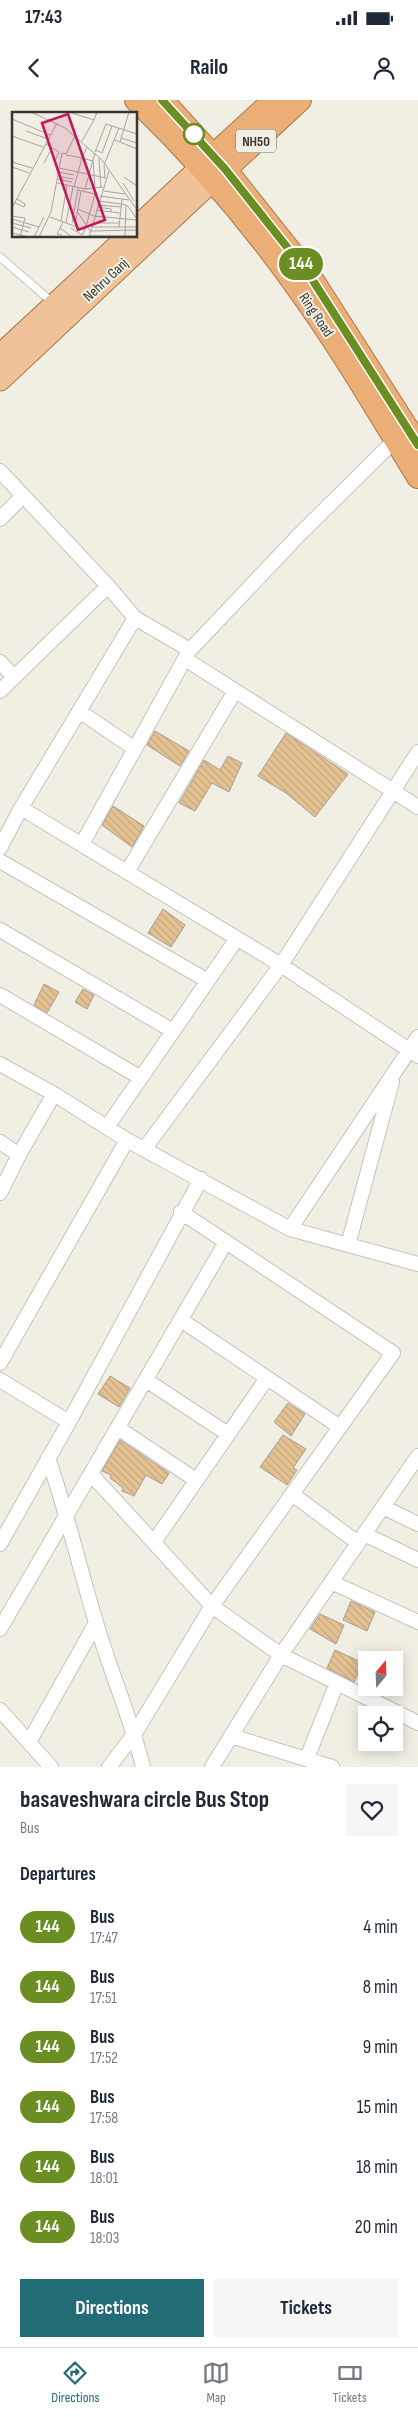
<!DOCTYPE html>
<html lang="en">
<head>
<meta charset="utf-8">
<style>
  body { margin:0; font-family:"Sofia Sans Condensed",sans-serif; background:#f6f6f7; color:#1f2937; height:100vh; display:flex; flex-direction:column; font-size:19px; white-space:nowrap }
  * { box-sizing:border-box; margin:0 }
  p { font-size:16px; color:#747a83 }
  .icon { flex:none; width:28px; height:28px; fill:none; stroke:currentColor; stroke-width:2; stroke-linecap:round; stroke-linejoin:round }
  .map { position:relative; height:1667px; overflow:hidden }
  .details { display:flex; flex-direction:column; background:#fff; flex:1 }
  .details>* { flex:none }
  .badge { padding:0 10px; border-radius:16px; font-size:18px; line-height:32px }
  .needle { width:32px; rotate:19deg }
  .controls { position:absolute; left:358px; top:1551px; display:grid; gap:10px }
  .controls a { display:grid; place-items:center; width:45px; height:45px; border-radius:0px; background:#fff; box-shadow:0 2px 12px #0003; font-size:25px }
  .map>.badge { position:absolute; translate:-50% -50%; box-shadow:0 0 0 2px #fff }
  h2 { padding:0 20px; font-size:19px; line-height:45px }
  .round { display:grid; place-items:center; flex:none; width:52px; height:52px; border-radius:0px; background:#f6f6f7 }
  .summary { display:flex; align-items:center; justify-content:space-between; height:85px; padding:0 20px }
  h1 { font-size:24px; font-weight:700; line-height:38px }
  .action { display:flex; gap:10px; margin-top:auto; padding:10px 20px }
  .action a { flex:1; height:58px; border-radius:0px; background:#226c76; color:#fff; font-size:20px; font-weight:700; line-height:58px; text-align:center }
  .action a+a { background:#f6f6f7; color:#1f2937 }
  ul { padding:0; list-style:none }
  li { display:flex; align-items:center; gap:15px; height:60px; padding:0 20px }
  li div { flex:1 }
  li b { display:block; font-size:19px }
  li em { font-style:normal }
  li .badge { min-width:55px; font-weight:700; text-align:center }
  .status { display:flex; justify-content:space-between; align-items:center; height:35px; padding:0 25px; background:#fff; direction:ltr }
  .status svg { height:14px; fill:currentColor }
  header { display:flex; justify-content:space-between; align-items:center; height:65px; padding:0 20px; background:#fff; font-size:22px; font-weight:700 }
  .menu { display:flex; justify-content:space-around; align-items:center; height:70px; border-top:1px solid #e0e1e3; background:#fff; font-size:14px; color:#747a83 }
  .menu a { display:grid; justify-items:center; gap:2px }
  .menu .selected { color:#226c76 }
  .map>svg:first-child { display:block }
</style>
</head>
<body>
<div class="status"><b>17:43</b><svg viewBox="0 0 49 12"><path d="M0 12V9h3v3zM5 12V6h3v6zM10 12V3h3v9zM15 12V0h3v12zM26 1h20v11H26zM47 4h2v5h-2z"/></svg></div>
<header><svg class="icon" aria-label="back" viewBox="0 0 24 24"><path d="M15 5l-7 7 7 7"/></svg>Railo<svg class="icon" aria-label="person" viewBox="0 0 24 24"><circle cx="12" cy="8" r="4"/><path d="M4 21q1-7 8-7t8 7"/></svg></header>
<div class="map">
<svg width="418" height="1667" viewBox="0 0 418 1667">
  <defs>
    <pattern id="building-back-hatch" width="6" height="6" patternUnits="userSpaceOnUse" patternTransform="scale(1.25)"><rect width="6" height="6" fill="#e5c291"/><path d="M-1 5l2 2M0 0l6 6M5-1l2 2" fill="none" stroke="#c5a77e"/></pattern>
  </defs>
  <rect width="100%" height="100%" fill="#f1efe4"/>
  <path fill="url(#building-back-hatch)" stroke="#a59e95" d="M155,631L189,651L180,666L147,645Z
    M286,633L348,674L315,717L286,693L258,676Z
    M228,656L242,663L229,692L212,683L195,711L179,703L204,660L220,670Z
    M113,706L144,726L132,747L102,725Z
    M163,809L185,825L171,847L148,833Z
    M44,884L59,892L47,913L34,905Z
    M83,889L94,895L87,909L75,902Z
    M110,1276L130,1288L119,1307L98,1294Z
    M288,1303L305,1314L291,1336L274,1322Z
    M283,1335L306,1349L293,1368L297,1370L287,1385L260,1367Z
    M120,1340L169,1373L162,1384L146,1375L134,1396L122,1391L123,1388L110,1378L111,1375L102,1371Z
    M351,1501L375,1512L367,1531L343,1520Z
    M320,1514L344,1525L336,1544L310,1529Z
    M335,1550L363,1563L354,1582L327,1568Z"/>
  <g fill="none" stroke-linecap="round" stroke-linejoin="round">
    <defs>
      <path id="service" d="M0,157L52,202"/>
      <path id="minor" d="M0,371L108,486L0,591
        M0,419L23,396
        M108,486L135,518
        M185,559L393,691L418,652
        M0,562L14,577
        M79,611L135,649
        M21,708L281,865L418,956
        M82,744L188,553
        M0,748L21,708L135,518L190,550L299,435L395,340
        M0,761L208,881
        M127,772L235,591
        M0,830L173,931
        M0,895L141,978
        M0,964L54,994L127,1040L290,1129L418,1164
        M107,1027L236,840
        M0,1042L19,1055
        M145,1048L281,865L393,691L418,707
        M0,1093L19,1055L54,994
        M290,1129L418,937
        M348,1145L392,982
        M181,1220L340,1327
        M0,1263L127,1040
        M0,1280L69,1322
        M146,1280L228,1334
        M118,1328L196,1380
        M48,1358C67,1412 79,1467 96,1522C110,1571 131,1618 143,1667
        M91,1374L212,1506L281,1555L418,1623
        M292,1394L358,1443
        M383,1407L418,1424
        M364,1434L418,1460
        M154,1442L267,1278
        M0,1444L69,1322L201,1079
        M331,1482L418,1522
        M0,1529L226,1142
        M0,1610L51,1667
        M231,1636L332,1667
        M29,1642L96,1523
        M307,1658L337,1583
        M109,1667L135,1633L212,1506L393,1253L181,1112
        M212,1667L281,1555L418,1356"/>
      <path id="primary" d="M136,128L201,67
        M0,255L128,136
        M0,280L212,81"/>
      <path id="trunk" d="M136,0C195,57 250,121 297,187C341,248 379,313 418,377
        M162,0L225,69L310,176L418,345
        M203,65L274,0
        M215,79L300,0"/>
    </defs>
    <use href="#service" stroke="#c6c4b9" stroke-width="9"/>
    <use href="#minor" stroke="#c6c4b9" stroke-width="16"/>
    <use href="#primary" stroke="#a97749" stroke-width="23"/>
    <use href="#trunk" stroke="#a97749" stroke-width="24"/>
    <use href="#service" stroke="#fff" stroke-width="7"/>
    <use href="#minor" stroke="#fff" stroke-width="14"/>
    <use href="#primary" stroke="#f0c299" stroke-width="21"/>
    <use href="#trunk" stroke="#ebae77" stroke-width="22"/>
  </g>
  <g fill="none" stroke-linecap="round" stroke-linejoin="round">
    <defs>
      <path id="line" d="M162,0L225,69L310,176L418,345"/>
    </defs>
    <use href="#line" stroke="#fff" stroke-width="11"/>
    <use href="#line" stroke="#6b8e23" stroke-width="8"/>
  </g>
  <circle fill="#fff" stroke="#6b8e23" stroke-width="2.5" cx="194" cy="34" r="10"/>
  <g text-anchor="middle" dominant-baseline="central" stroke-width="4" stroke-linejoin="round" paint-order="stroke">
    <rect fill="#f1efe4" stroke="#706e68" stroke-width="1" x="236" y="29.5" width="40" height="23" rx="4"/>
    <g font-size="14" font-weight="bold" fill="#383733">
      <text x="256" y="41">NH50</text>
    </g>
    <g font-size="15" fill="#383733" stroke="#f1efe4">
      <text transform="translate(106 180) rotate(-43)">Nehru Ganj</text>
      <text transform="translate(316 215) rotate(56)">Ring Road</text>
    </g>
  </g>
  <g transform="translate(12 12)">
    <rect width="125" height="125" fill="#f1efe4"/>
    <path fill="none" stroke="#a7a59d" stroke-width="1" d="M19,0L53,16L90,48L125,98M57,0L82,8L85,0M0,7L38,23M14,19L36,27M0,24L31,35M109,26L125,31M102,28L108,30L117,0M70,29L82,8M108,30L125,37M34,32L47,40L43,49M84,38L90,41L100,14M83,40L94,12L125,22M54,43L70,46L75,35M87,46L89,76M0,50L20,56M32,51L40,36M0,55L17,61M47,56L94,66M46,60L62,63M45,64L61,67M112,65L125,74M93,66L92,53L107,16M45,67L60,70M45,71L73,77L91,75M111,71L122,89M62,75L70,46L81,49L83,76M73,77L83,41M92,79L113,82M88,84L117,88M86,89L109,92M3,91L12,95L13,92L5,87M109,92L114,93L113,124M85,93L109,95M115,93L125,107M85,95L99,97V100M0,96L45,11M66,97L82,104L125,108M84,98L108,101M65,99L78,119M0,104L13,106L8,125M38,105L73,118L83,82L66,78M0,107L27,115M49,109L55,73M0,111L19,116M54,111L61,75M60,111L66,77M81,111H107M63,113L69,79M0,115L17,120M80,115H107L110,87M107,115H125M48,116L60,125M59,116L70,123L73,118M78,119L125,118M0,121L17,125M50,123L45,122L51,110M77,124H125M22,125L32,105M27,125L39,100L50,41L54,42L63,24M77,125L97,59"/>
    <path fill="#c2185b" fill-opacity="0.15" stroke="#c2185b" stroke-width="2.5" d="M56,2L93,108L66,118L30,11Z"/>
    <rect width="125" height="125" fill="none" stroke="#383733" stroke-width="2.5"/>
  </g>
</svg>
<div class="controls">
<a><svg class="needle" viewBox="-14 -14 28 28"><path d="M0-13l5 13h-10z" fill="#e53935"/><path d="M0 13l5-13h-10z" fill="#747a83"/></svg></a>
<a><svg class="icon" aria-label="locate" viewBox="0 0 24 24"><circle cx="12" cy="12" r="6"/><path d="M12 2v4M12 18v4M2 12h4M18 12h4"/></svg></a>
</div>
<b class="badge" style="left:301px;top:164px;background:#6b8e23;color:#fff">144</b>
</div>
<section class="details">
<div class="summary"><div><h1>basaveshwara circle Bus Stop</h1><p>Bus</p></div><a class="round"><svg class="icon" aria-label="heart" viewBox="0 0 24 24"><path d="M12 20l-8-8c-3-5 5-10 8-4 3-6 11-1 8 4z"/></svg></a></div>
<h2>Departures</h2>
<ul>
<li><span class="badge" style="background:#6b8e23;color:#fff">144</span><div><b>Bus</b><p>17:47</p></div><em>4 min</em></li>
<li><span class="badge" style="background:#6b8e23;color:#fff">144</span><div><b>Bus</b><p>17:51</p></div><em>8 min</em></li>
<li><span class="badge" style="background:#6b8e23;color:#fff">144</span><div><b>Bus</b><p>17:52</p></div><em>9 min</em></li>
<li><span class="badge" style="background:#6b8e23;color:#fff">144</span><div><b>Bus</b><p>17:58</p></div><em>15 min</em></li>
<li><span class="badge" style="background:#6b8e23;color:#fff">144</span><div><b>Bus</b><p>18:01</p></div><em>18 min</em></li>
<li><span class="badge" style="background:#6b8e23;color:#fff">144</span><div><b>Bus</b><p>18:03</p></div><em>20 min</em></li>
</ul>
<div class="action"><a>Directions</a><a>Tickets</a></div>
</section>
<nav class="menu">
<a class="selected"><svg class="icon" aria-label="directions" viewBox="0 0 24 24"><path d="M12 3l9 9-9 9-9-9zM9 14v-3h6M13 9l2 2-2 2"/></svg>Directions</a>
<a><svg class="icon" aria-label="map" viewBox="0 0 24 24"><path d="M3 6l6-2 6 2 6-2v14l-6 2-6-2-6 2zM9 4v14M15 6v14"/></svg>Map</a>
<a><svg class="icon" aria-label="tickets" viewBox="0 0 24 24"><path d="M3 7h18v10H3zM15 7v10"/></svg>Tickets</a>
</nav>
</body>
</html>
